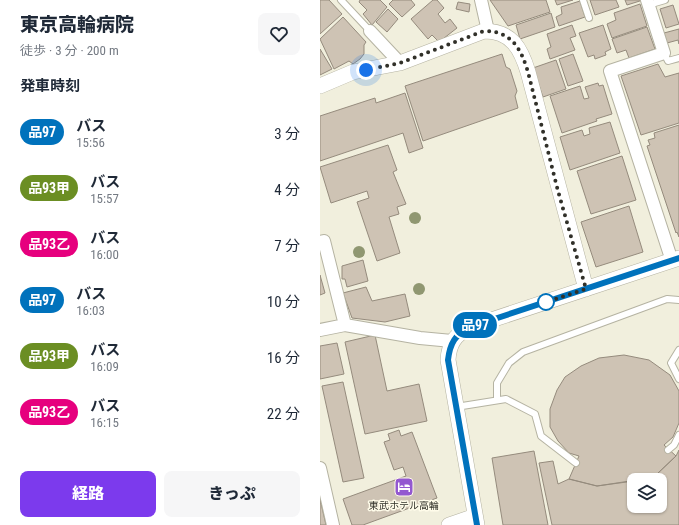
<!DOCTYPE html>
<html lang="ja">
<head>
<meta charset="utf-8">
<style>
  body { margin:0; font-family:"Roboto Condensed","Noto Sans JP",sans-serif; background:#f6f6f7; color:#1f2937; height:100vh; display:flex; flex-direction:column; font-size:15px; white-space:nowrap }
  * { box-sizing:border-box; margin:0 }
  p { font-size:13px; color:#747a83 }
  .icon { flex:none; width:22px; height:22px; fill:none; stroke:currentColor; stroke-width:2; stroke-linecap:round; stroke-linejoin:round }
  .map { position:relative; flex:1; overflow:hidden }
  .drawer { display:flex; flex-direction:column; background:#fff; width:320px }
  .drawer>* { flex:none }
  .badge { padding:0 8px; border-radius:13px; font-size:14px; line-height:26px }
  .tools { position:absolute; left:307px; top:473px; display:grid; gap:8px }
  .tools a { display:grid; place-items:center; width:40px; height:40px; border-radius:8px; background:#fff; box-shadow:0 1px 3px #0004; font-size:20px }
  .you { position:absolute; width:20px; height:20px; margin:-10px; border:3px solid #fff; border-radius:50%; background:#1a73e8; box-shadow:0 0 0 6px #1a73e833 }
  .map>.badge { position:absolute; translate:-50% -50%; box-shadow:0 0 0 2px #fff }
  h2 { padding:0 20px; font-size:15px; line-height:36px }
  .round { display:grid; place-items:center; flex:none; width:42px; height:42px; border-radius:8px; background:#f6f6f7 }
  .summary { display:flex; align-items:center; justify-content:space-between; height:68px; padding:0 20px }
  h1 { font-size:19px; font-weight:800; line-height:30px }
  .primary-button { display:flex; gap:8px; margin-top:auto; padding:8px 20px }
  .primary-button a { flex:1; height:46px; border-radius:8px; background:#7c3aed; color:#fff; font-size:16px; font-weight:800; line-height:46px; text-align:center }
  .primary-button a+a { background:#f6f6f7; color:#1f2937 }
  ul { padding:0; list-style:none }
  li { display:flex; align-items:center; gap:12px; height:56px; padding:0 20px }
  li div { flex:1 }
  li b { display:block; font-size:15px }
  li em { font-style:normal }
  li .badge { min-width:44px; font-weight:700; text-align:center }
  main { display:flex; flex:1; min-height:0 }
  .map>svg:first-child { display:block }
</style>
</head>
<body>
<main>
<section class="drawer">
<div class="summary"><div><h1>東京高輪病院</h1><p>徒歩 · 3 分 · 200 m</p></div><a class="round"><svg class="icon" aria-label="heart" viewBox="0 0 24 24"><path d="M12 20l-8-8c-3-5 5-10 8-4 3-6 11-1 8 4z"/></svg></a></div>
<h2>発車時刻</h2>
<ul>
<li><span class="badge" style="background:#0072bc;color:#fff">品97</span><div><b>バス</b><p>15:56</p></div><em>3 分</em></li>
<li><span class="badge" style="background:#6b8e23;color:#fff">品93甲</span><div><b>バス</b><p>15:57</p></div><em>4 分</em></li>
<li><span class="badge" style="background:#e6007e;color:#fff">品93乙</span><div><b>バス</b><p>16:00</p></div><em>7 分</em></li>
<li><span class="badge" style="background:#0072bc;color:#fff">品97</span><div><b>バス</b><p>16:03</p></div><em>10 分</em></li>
<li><span class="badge" style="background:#6b8e23;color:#fff">品93甲</span><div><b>バス</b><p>16:09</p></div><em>16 分</em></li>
<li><span class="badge" style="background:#e6007e;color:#fff">品93乙</span><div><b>バス</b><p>16:15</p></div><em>22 分</em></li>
</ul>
<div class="primary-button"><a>経路</a><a>きっぷ</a></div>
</section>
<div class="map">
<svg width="359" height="525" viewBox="0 0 359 525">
  <rect width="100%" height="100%" fill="#f1efdd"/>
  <path fill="#cec3b4" stroke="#958b7d" d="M0,0H9L22,14L0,34Z
    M40,0H60L67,7L52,25L43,14L47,10L39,2Z
    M73,0H91L95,5L82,17L69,4Z
    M113,0H117L124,8L118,14L125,23L130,19L137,28L119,42L112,35L108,39L91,19Z
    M170,0H226L230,12L188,26Z
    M235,0H253L237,5Z
    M270,0H296L299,7L275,15Z
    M305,0H323L307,5Z
    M260,1L265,17L239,26L236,17L242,14L241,7Z
    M138,2L150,4L149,12L136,9Z
    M320,4L327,26L292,38L287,24L296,20L294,13Z
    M353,5L359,24L346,28L340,9Z
    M68,9L78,19L67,32L56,22Z
    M231,13L235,27L200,39L196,25Z
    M23,17L46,42L44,45V54L40,59L33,64L29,61L14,69L0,39Z
    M252,25L256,36L250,38L255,50L230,59L227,49L231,47L227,34Z
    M283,25L291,49L285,52L286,55L275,59L274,55L268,57L259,33Z
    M327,27L335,49L309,58L306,50L297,53L292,39Z
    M359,29V44L358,40L347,43L344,33Z
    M0,49L12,69L0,75Z
    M182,54L186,67L190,69L197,91L195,96L198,108L103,141L85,86Z
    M253,54L263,81L248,86L239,59Z
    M236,60L246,89L223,97L213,68Z
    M338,64L345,77L359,73V123L321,135L301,76Z
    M278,83L279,86L283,85L292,114L276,119L277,121L242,133L230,96L260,86L264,99L269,98L265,87Z
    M85,93L103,148L89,153L83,133L0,161V116L55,98L56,103Z
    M290,122L300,153L250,170L240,137L262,130L264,136L270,134L269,128Z
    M359,125V237L357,232L356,233L327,146L330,145L328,140L335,138L334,133Z
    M68,145L77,170L73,172L86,204L77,207L79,214L69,217L80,253L57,261L37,202L49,198L47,191L11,203L0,167Z
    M302,156L316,200L271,214L257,171Z
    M309,206L323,252L276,267L261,222Z
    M43,260L48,281L27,287L25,279H22V266Z
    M0,275L5,293L0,295Z
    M46,287L52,301L85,294L90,316L65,322L32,318L23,293Z
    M55,335L67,391L99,384L107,421L45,434L25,342Z
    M17,343L24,374L0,379V346Z
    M304,355L329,360L350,375L359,391V423L353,437L344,445L356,456L337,474L323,479L277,486L249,479L259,456L249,453L238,441L230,427V409L237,390L245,377L261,366L279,358Z
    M23,382L44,478L23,482L2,386Z
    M79,430L81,436L92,432L117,498L43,525H32L23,499L86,476L83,467L74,470L64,442L70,440L68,434Z
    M359,450V525H232L219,463L233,461L238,484L249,479L277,486L314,481V506H340V480H320L337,474L356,456Z
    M214,451L228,525H183L172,458Z
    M0,499L6,525H0Z"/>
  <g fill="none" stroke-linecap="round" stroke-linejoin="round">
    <defs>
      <path id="service" d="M21,0L50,31
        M263,0L269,18
        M328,5L345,0
        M344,53L348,61L359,58
        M359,350L351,363L359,379
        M177,400V383L189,363L203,352L347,299L359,300
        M136,407L186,399L215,414L221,436L256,463
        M348,450L354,445L359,435"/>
      <path id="minor" d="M161,0L168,31
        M327,0L344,53L290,71L352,261
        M50,31L80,63
        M0,242L4,241L25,325
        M0,330L25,325L100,338L132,341
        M0,468L13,525"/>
      <path id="tertiary" d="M0,86L33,72L80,63L164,31C192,31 201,49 208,72L266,289
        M129,525L155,516
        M157,525L128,360C129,343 135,335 150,327L359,258"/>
    </defs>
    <use href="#service" stroke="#b5b3a2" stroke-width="8"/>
    <use href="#minor" stroke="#b5b3a2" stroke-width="14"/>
    <use href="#tertiary" stroke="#b5b3a2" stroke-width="16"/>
    <use href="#service" stroke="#fff" stroke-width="6"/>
    <use href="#minor" stroke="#fff" stroke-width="12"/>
    <use href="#tertiary" stroke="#fff" stroke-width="15"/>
  </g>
  <g fill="#909771">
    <circle cx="95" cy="218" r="6"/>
    <circle cx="39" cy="252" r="6"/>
    <circle cx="99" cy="289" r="6"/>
  </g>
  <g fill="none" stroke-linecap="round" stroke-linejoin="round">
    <defs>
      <path id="line" d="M157,525L128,360C130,343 135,335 150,327L359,258"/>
    </defs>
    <use href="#line" stroke="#fff" stroke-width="9"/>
    <use href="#line" stroke="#0072bc" stroke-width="6"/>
    <path stroke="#313029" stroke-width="4" stroke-dasharray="0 7.2" d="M46,70L80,63L164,31C192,31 201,49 208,72L238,191L266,289L226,302"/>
  </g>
  <defs>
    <symbol id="hotel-square" viewBox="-11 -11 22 22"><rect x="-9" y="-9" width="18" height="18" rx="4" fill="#9358d0" stroke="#fffcea"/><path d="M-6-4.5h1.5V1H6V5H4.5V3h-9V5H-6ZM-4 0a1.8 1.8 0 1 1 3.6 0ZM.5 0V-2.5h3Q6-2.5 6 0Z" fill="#fff"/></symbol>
  </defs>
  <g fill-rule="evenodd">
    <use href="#hotel-square" x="73" y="476" width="22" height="22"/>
  </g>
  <circle fill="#fff" stroke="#0072bc" stroke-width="2" cx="226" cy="302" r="8"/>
  <g text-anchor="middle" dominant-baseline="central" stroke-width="3" stroke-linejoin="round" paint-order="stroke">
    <g font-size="10" fill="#313029" stroke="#fffcea">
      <text x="84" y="505">東武ホテル高輪</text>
    </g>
  </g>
</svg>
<div class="tools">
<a><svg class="icon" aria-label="layers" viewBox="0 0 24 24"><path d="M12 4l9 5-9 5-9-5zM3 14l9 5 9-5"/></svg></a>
</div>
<div class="you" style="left:46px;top:70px"></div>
<b class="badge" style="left:155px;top:325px;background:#0072bc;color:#fff">品97</b>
</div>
</main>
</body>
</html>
